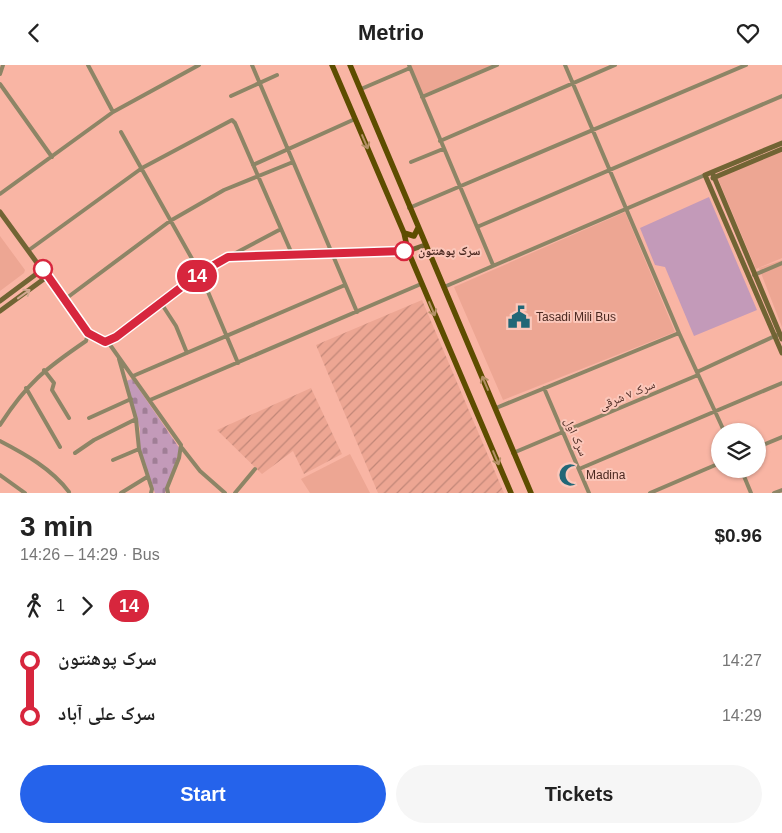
<!DOCTYPE html>
<html lang="en">
<head>
<meta charset="utf-8">
<style>
  body { margin:0; font-family:Helvetica,"Noto Naskh Arabic",sans-serif; background:#f6f6f6; color:#222; height:100vh; display:flex; flex-direction:column; font-size:19px; white-space:nowrap }
  * { box-sizing:border-box; margin:0 }
  p { font-size:16px; color:#767676 }
  .icon { flex:none; width:28px; height:28px; fill:none; stroke:currentColor; stroke-width:2; stroke-linecap:round; stroke-linejoin:round }
  .map { position:relative; height:428px; overflow:hidden }
  .drawer { display:flex; flex-direction:column; background:#fff; flex:1 }
  .drawer>* { flex:none }
  .badge { padding:0 10px; border-radius:16px; font-size:18px; line-height:32px }
  .fabs { position:absolute; left:711px; top:358px; display:grid; gap:10px }
  .fabs a { display:grid; place-items:center; width:55px; height:55px; border-radius:50%; background:#fff; box-shadow:0 1px 4px #0004; font-size:25px }
  .map>.badge { position:absolute; translate:-50% -50%; box-shadow:0 0 0 2px #fff }
  .legs { display:flex; align-items:center; gap:8px; height:55px; padding:0 20px; font-size:16px }
  .legs p { margin-inline-start:auto }
  .headline { display:flex; align-items:center; justify-content:space-between; height:85px; padding:0 20px }
  h1 { font-size:28px; font-weight:700; line-height:38px }
  .action { display:flex; gap:10px; margin-top:auto; padding:10px 20px }
  .action a { flex:1; height:58px; border-radius:30px; background:#2563eb; color:#fff; font-size:20px; font-weight:700; line-height:58px; text-align:center }
  .action a+a { background:#f6f6f6; color:#222 }
  ul { padding:0 20px; list-style:none }
  li { display:flex; align-items:center; gap:18px; height:55px; font-size:19px }
  li i { display:grid; place-items:center; width:8px; height:100%; margin:0 6px; background:currentColor }
  li i::after { content:''; width:12px; height:12px; margin:-6px; border:4px solid; border-radius:50%; background:#fff }
  li p { margin-inline-start:auto }
  li:first-child i { background:linear-gradient(#0000 50%,currentColor 0) }
  li:last-child i { background:linear-gradient(currentColor 50%,#0000 0) }
  header { display:flex; justify-content:space-between; align-items:center; height:65px; padding:0 20px; background:#fff; font-size:22px; font-weight:700 }
  .map>svg:first-child { display:block }
</style>
</head>
<body>
<header><svg class="icon" aria-label="back" viewBox="0 0 24 24"><path d="M15 5l-7 7 7 7"/></svg>Metrio<svg class="icon" aria-label="heart" viewBox="0 0 24 24"><path d="M12 20l-8-8c-3-5 5-10 8-4 3-6 11-1 8 4z"/></svg></header>
<div class="map">
<svg width="782" height="428" viewBox="0 0 782 428">
  <defs>
    <pattern id="industrial-furrows" width="10" height="10" patternUnits="userSpaceOnUse" patternTransform="scale(1.25)"><rect width="10" height="10" fill="#eda693"/><path d="M-1 1l2-2M0 10L10 0M9 11l2-2" fill="none" stroke="#c28778"/></pattern>
    <pattern id="cemetery-stones" width="16" height="16" patternUnits="userSpaceOnUse" patternTransform="scale(1.25)"><rect width="16" height="16" fill="#c39ab9"/><path d="M2 7V4a2 2 0 0 1 4 0v3zM10 15v-3a2 2 0 0 1 4 0v3z" fill="#a07e96"/></pattern>
  </defs>
  <rect width="100%" height="100%" fill="#f9b5a4"/>
  <path fill="#eda693" d="M410,0H493L423,30Z
    M782,82V193L756,204L716,109Z
    M625,147L675,267L503,335L454,222Z
    M0,171L25,205L24,208L0,226Z
    M782,195V262L759,203Z
    M350,389L370,428H310L301,414Z"/>
  <path fill="url(#industrial-furrows)" d="M422,235L504,428H378L316,280Z
    M311,323L342,389L304,409L293,386L262,409L217,365Z"/>
  <path fill="#c39ab9" d="M709,132L757,245L694,271L665,202L655,200L640,163Z"/>
  <path fill="url(#cemetery-stones)" d="M132,314L180,384L165,428H155L140,387V364L126,316Z"/>
  <g fill="none" stroke-linecap="round" stroke-linejoin="round">
    <path stroke="#8d8566" stroke-width="4" d="M88,0L113,47
      M252,0L357,247
      M409,0L493,200
      M565,0L679,268L724,366
      M0,9L3,0
      M0,19L52,92
      M361,24L410,3
      M231,31L277,10
      M422,32L497,0
      M121,67L200,208L238,298
      M440,76L615,0
      M411,97L443,84
      M253,100L355,54
      M0,129L113,47L199,0
      M409,143L746,0
      M477,162L782,31
      M29,185L142,103L232,55L235,58L292,189
      M230,191L281,164
      M754,210L782,198
      M444,222L705,110
      M64,235L170,156L224,125L293,97
      M161,238L176,261L187,288
      M108,277L181,380L179,393L167,423L168,428
      M119,294L136,354L139,384L152,424L151,428
      M44,305L54,318L52,325L69,353
      M697,307L777,270
      M133,311L345,220
      M26,323L60,382
      M544,323L589,428
      M150,335L421,219
      M496,343L679,268
      M89,353L131,334
      M0,360C27,318 45,304 86,276L88,268
      M0,376C25,389 52,404 69,427
      M758,382L782,372
      M182,383L200,406L225,428
      M75,388L94,375L136,354
      M513,388L698,310
      M113,395L139,384
      M579,404L782,318
      M741,404L751,428
      M0,410L25,428
      M121,428L147,412
      M235,428L255,404
      M650,428L720,398
      M774,428L782,425"/>
    <path stroke="#716434" stroke-width="5" d="M782,78L705,110L782,288
      M712,107L782,274
      M713,113L782,84
      M0,147L88,268L105,277L116,272L200,208L228,192L408,186L425,180
      M0,236L43,204
      M0,246L48,211"/>
    <path stroke="#5d4d00" stroke-width="5.5" d="M332,0L404,168L408,186L511,428
      M350,0L531,428
      M404,168L414,171L418,163"/>
  </g>
  <defs><path id="oneway-shaft" d="M-6 0H5M1.5-3L5.5 0L1.5 3" fill="none" stroke-width="1.6" stroke-linecap="round" stroke-linejoin="round" transform="scale(1.25)"/></defs>
  <g stroke="#b49066">
    <use href="#oneway-shaft" transform="translate(365 77) rotate(67)"/>
    <use href="#oneway-shaft" transform="translate(432 244) rotate(67)"/>
    <use href="#oneway-shaft" transform="translate(485 318) rotate(-113)"/>
    <use href="#oneway-shaft" transform="translate(496 393) rotate(67)"/>
  </g>
  <use stroke="#d2a992" href="#oneway-shaft" transform="translate(24 229) rotate(-36)"/>
  <g fill="none" stroke-linecap="round" stroke-linejoin="round">
    <defs>
      <path id="line-1" d="M43,204L88,268L105,277L116,272L200,208L228,192L404,186"/>
    </defs>
    <use href="#line-1" stroke="#fff" stroke-width="11"/>
    <use href="#line-1" stroke="#d7263d" stroke-width="8"/>
  </g>
  <defs>
    <symbol id="civic-bare" viewBox="-9 -9 18 18"><path d="M-.6-6.5H3V-4.5H.6V-3L4-1V1h2V6H-6V1h2V-1L-.6-3ZM-1.2 2.5V6h2.4V2.5Z" fill="#216777" stroke="#fbc7ba" stroke-width="2.5" paint-order="stroke"/></symbol>
    <symbol id="mosque-bare" viewBox="-9 -9 18 18"><path d="M3.5-4.9A6 6 0 1 0 3.5 4.9A5 5 0 1 1 3.5-4.9Z" fill="#216777" stroke="#fbc7ba" stroke-width="2.5" paint-order="stroke"/></symbol>
  </defs>
  <g fill-rule="evenodd">
    <use href="#civic-bare" x="503" y="236" width="32" height="32"/>
    <use href="#mosque-bare" x="554" y="394" width="32" height="32"/>
  </g>
  <g fill="#fff" stroke="#d7263d" stroke-width="2.5">
    <circle cx="404" cy="186" r="9"/>
    <circle cx="43" cy="204" r="9"/>
  </g>
  <g text-anchor="middle" dominant-baseline="central" stroke-width="4" stroke-linejoin="round" paint-order="stroke">
    <g font-size="12" font-weight="bold" fill="#4b2921" stroke="#fbc7ba" text-anchor="start">
      <text x="418" y="186">سرک پوهنتون</text>
    </g>
    <g font-size="12" fill="#4b2921" stroke="#fbc7ba" text-anchor="start">
      <text x="536" y="252">Tasadi Mili Bus</text>
      <text x="586" y="410">Madina</text>
    </g>
    <g font-size="12" fill="#4b2921" stroke="#fbc7ba">
      <text transform="translate(627 330) rotate(-23)">سرک ۷ شرقی</text>
      <text transform="translate(576 372) rotate(66)">سرک‌ اول</text>
    </g>
  </g>
</svg>
<div class="fabs">
<a><svg class="icon" aria-label="layers" viewBox="0 0 24 24"><path d="M12 4l9 5-9 5-9-5zM3 14l9 5 9-5"/></svg></a>
</div>
<b class="badge" style="left:197px;top:211px;background:#d7263d;color:#fff">14</b>
</div>
<section class="drawer">
<div class="headline"><div><h1>3 min</h1><p>14:26 – 14:29 · Bus</p></div><b>$0.96</b></div>
<div class="legs"><svg class="icon" aria-label="walk" viewBox="0 0 24 24"><circle cx="13" cy="4" r="2"/><path d="M13 8l-2 6 4 7M11 14l-3 7M7 12l3-4h3l4 4"/></svg>1<svg class="icon" aria-label="forward" viewBox="0 0 24 24"><path d="M9 5l7 7-7 7"/></svg><b class="badge" style="background:#d7263d;color:#fff">14</b></div>
<ul>
<li><i style="color:#d7263d"></i><b>سرک پوهنتون</b><p>14:27</p></li>
<li><i style="color:#d7263d"></i><b>سرک علی آباد</b><p>14:29</p></li>
</ul>
<div class="action"><a>Start</a><a>Tickets</a></div>
</section>
</body>
</html>
